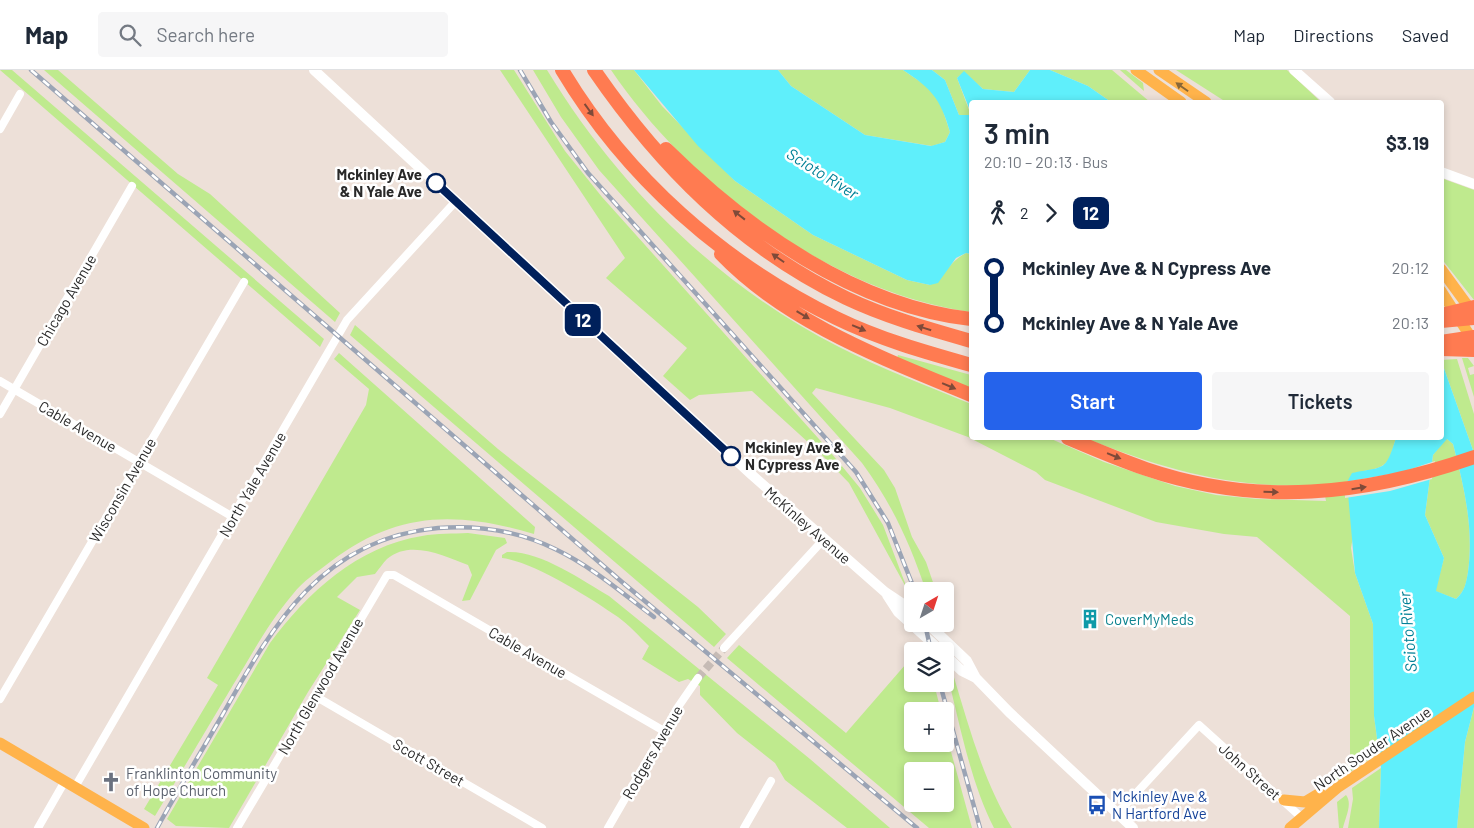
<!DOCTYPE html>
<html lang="en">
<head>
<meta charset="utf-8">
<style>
  body { margin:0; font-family:Barlow,sans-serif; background:#f6f6f7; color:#1f2937; height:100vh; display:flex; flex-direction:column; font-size:19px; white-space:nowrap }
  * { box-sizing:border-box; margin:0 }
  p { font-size:16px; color:#747a83 }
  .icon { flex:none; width:28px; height:28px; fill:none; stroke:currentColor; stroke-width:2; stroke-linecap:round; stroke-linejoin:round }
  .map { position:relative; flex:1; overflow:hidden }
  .panel { position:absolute; left:969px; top:30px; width:475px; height:340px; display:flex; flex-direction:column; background:#fff; border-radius:5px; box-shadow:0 2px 8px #0003 }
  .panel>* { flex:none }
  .badge { padding:0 10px; border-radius:8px; font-size:18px; line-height:32px }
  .needle { width:32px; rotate:39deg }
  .tools { position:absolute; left:904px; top:512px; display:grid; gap:10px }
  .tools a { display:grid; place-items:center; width:50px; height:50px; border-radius:5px; background:#fff; box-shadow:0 2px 8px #0003; font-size:25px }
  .map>.badge { position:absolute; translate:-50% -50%; box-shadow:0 0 0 2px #fff }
  .legs { display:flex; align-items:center; gap:8px; height:55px; padding:0 15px; font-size:16px }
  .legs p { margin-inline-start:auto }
  .summary { display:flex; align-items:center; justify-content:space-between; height:85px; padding:0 15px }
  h1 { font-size:28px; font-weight:600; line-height:38px }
  .primary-button { display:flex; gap:10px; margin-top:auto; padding:10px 15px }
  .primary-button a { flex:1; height:58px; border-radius:5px; background:#2563eb; color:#fff; font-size:20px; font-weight:600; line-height:58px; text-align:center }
  .primary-button a+a { background:#f6f6f7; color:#1f2937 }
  ul { padding:0 15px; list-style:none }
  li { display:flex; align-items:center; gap:18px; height:55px; font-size:19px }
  li i { display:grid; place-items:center; width:8px; height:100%; margin:0 6px; background:currentColor }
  li i::after { content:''; width:12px; height:12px; margin:-6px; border:4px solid; border-radius:50%; background:#fff }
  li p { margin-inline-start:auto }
  li:first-child i { background:linear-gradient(#0000 50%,currentColor 0) }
  li:last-child i { background:linear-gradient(currentColor 50%,#0000 0) }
  header { display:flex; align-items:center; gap:30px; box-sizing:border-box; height:70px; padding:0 25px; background:#fff; border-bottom:1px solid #e0e1e3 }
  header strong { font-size:24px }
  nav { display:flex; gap:28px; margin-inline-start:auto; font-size:18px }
  .search { width:350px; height:45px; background:#f6f6f7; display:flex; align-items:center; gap:12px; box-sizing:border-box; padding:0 18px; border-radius:5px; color:#747a83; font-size:19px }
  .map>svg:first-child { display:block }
</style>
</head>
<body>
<header>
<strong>Map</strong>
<div class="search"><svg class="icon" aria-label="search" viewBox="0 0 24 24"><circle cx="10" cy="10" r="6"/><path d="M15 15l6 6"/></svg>Search here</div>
<nav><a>Map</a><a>Directions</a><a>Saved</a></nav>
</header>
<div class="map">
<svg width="1474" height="758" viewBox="0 0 1474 758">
  <rect width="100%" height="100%" fill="#ede0d8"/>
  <path fill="#bfea8e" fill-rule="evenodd" d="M0,0H12L324,269L320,277Z
    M44,0H58L178,104L210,124L340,243L335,252Z
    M500,0H514L565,81L602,127L827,378L860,418L883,455L908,521L849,413L821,384L752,321L699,325L690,330L663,306L687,278L606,208L625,188Z
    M533,0H547C617,115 718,216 839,277C882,299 927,316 971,334V368H1049L1104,392L1175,416L1216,425L1258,429L1326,431L1323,415C1236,420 1165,400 1085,368H1396C1389,391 1390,397 1364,401L1351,478L1355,503L1373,554L1374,646L1379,683L1336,711L1333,706L1350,694V546L1257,467L1224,464L1156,452L1045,410L1036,402L968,367L890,338L816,318L812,323L884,400L895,418L912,467L926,492L936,521H926C910,473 892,434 862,393L599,100L561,47Z
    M611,0H634L662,36L735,111L813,165L907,210L930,215C944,205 952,190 966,183L971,184V242C829,222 690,116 611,0Z
    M778,0H903L928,17L940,32L950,62L945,72L932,76L865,65L791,16Z
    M932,0H1030L1014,22L983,19L964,2L957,8L971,45H959L945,10Z
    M1050,0H1112L1150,32H1111L1088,16Z
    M1120,0H1126L1143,13L1144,21Z
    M1176,0H1287L1321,32H1226Z
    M1441,108L1474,120V230L1441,188Z
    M355,255L498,379L698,537L726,564L714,577L350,265Z
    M339,283L535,457L534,464C456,441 397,441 330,492C317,502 303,511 293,524C269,552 252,584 233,615C207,659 181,702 155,746L144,739L218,615L207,608L366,335L369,319L334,289Z
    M898,285L971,305V320L897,288Z
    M1462,288H1468L1474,296L1468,298L1470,305L1474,304V327Z
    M1457,289L1474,344V383L1441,290Z
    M1446,368L1453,374C1464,416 1474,458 1468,502C1466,514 1465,521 1456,529L1435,521L1444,488L1425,445L1433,385Z
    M468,463L505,468L507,473L496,480L470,530L462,531L472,505L468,495C445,486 410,469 387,489C383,493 379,499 375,504L357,507L337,527L360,540L308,622L229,758L176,756L167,749L270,573C307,523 358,476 422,466C437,463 453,464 468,463Z
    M507,482C539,480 582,510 609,526L810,689L890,758H847L785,710L775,693L737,663L700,625V616L688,609L679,612L642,589L649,576C639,566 629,555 618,547C590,528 534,492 502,488V485Z
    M739,575L846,663L912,587V614H934L941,641H912V674H945V660L972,758H929L727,588ZM912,701H945V734H912Z
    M945,596L953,604C969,657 983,710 1012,758H994C969,709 959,649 945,596Z
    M1474,637V758H1457L1465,672Z
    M1381,698L1379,758H1348L1353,729L1352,718Z
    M1346,725C1353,734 1345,748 1343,758H1339L1337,732Z"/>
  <path fill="#5feffb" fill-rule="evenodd" d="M634,0H778L791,16L865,65L931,76L945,72L950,62C940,28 932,19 903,0H932L945,10L959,45H971V184L966,183L956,188L938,213L930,215L907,210L813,165L735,111L698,76Z
    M1030,0H1050L1088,16L1111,32H971V43L957,8L964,1L983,19L1014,22Z
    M1441,290L1474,383V637L1465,672L1457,758H1379L1381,698L1374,646L1373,554L1355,503L1347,412L1352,403C1386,396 1385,402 1396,368H1441ZM1447,369L1453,374C1464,416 1474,458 1468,502C1466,513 1465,521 1456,529L1436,521L1444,488L1425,445L1433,385Z"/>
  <path fill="#ede0d8" d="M1435,391L1432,409L1390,421L1345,428V412L1402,402Z"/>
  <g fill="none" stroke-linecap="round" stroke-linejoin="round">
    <path stroke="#c6bbb5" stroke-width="8" stroke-dasharray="8 4" stroke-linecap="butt" d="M698,608L724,578"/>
    <path stroke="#fff" stroke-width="8" d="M0,59L20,24
      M0,311L233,447
      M0,344L132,116
      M724,578L824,469
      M315,626L542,758
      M0,629L244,212
      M75,717L347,250L456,131
      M1117,744L1199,655L1301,747
      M38,758L65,711
      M237,758L387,505H394L664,661
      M608,758L678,637L698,608
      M744,758L771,711"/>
    <path stroke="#fff" stroke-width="10" d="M314,0L752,405L885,522L912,540
      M1294,0L1330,32
      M1441,102L1474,114
      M887,525L898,542L941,581
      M928,554L967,591L976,608L1009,642L1133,758
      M945,585L962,601L976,608"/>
    <path stroke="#ffb34b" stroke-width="11" d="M1136,0L1181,32
      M1159,0L1206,32
      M1441,199L1473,243
      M1441,221L1474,272
      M0,673L144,758
      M1284,730L1305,732L1320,723
      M1290,758L1337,718L1474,627"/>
    <path stroke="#ff7b51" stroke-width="14" d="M562,0C626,107 723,193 836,248C879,269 925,282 971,295
      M594,0C660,96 740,177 846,228C886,247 929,259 971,271
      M666,79C747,159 855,236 971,249
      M721,184C787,253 885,289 971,325
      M1441,245L1474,237
      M1441,251L1474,248
      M1441,272L1474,267
      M1441,279L1474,280
      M1068,368C1094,379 1120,390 1146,399C1258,437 1365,425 1474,387"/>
    <defs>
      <path id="rail" d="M31,0L622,512L917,758
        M520,0L551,52L588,103L856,402L888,453L915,521
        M925,554L931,581
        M940,614L980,758
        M157,758C178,720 201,682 223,644C274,553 322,469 438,458C478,455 519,461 555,479C591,496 622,523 654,547"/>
    </defs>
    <use href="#rail" stroke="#9ba4b5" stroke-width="4.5"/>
    <use href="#rail" stroke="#fff" stroke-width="2.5" stroke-dasharray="8" stroke-linecap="butt"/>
  </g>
  <defs><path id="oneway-solid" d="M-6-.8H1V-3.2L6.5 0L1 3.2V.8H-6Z" transform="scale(1.25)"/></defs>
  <use fill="#896738" href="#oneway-solid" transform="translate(1182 17) rotate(-145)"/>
  <g fill="#7f4a39">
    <use href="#oneway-solid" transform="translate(589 40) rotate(54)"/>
    <use href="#oneway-solid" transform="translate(739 145) rotate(-142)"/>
    <use href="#oneway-solid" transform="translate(778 188) rotate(-145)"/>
    <use href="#oneway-solid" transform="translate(803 245) rotate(31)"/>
    <use href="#oneway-solid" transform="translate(859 258) rotate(23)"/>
    <use href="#oneway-solid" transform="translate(924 258) rotate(-163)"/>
    <use href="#oneway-solid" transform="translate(949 316) rotate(23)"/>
    <use href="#oneway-solid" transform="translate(1114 386) rotate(22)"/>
    <use href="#oneway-solid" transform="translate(1359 418) rotate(-9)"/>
    <use href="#oneway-solid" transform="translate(1271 422) rotate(2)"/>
  </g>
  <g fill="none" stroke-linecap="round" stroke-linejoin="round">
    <defs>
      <path id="line-1" d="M436,113L731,386"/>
    </defs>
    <use href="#line-1" stroke="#fff" stroke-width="11"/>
    <use href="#line-1" stroke="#00205b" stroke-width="8"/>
  </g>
  <defs>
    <symbol id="building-bare" viewBox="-9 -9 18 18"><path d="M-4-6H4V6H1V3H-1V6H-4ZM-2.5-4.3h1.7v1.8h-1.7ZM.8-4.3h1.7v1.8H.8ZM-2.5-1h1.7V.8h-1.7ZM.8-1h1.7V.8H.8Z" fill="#0f9aa8" stroke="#fff" stroke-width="2.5" paint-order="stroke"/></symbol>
    <symbol id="church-bare" viewBox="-9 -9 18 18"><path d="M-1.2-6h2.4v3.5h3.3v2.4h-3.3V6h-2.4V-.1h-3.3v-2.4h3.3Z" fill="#6b7280" stroke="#fff" stroke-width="2.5" paint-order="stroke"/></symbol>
    <symbol id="bus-bare" viewBox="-9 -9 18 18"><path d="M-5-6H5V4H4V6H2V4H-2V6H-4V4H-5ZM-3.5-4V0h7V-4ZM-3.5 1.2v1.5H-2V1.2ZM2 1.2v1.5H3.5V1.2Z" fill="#1a4fb4" stroke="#fff" stroke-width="2.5" paint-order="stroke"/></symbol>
  </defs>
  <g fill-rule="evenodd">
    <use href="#building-bare" x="1076" y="535" width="28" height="28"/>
    <use href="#church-bare" x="97" y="698" width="28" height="28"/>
    <use href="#bus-bare" x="1083" y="721" width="28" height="28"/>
  </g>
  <g fill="#fff" stroke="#00205b" stroke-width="2.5">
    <circle cx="436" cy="113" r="9"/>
    <circle cx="731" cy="386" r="9"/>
  </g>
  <g text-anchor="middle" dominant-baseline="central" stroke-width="5" stroke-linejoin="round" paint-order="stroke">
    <g font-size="15" font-weight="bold" fill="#292929" stroke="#fff" text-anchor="end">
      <text x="422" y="104">Mckinley Ave<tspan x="422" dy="17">&amp; N Yale Ave</tspan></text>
      <text x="745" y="377" text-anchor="start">Mckinley Ave &amp;<tspan x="745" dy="17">N Cypress Ave</tspan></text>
    </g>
    <g font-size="15" fill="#292929" stroke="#fff">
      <text transform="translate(66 230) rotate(-60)">Chicago Avenue</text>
      <text transform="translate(78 356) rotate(30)">Cable Avenue</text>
      <text transform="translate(252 414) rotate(-60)">North Yale Avenue</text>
      <text transform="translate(122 420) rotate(-60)">Wisconsin Avenue</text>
      <text transform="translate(808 455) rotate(41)">McKinley Avenue</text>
      <text transform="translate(528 582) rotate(30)">Cable Avenue</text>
      <text transform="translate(320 616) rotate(-60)">North Glenwood Avenue</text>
      <text transform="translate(1372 678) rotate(-34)">North Souder Avenue</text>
      <text transform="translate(652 682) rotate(-60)">Rodgers Avenue</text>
      <text transform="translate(429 692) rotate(30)">Scott Street</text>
      <text transform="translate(1250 701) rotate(42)">John Street</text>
    </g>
    <g font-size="15" fill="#0d838f" stroke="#fff" text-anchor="start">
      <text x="1105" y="549">CoverMyMeds</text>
    </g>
    <g font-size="15" fill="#5b616d" stroke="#fff" text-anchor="start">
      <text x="126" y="703">Franklinton Community<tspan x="126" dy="17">of Hope Church</tspan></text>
    </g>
    <g font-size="15" fill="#164399" stroke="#fff" text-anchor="start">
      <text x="1112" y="726">Mckinley Ave &amp;<tspan x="1112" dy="17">N Hartford Ave</tspan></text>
    </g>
    <g font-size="16" font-style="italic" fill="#028096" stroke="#fff">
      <text transform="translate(823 103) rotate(32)">Scioto River</text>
      <text transform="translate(1407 562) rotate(-95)">Scioto River</text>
    </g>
  </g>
</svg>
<div class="tools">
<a><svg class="needle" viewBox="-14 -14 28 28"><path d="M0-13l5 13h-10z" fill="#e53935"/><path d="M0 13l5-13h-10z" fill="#747a83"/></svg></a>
<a><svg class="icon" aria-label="layers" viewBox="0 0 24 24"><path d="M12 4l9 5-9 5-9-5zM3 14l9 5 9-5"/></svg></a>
<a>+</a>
<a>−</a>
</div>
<b class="badge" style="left:583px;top:250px;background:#00205b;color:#fff">12</b>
<section class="panel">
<div class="summary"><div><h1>3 min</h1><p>20:10 – 20:13 · Bus</p></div><b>$3.19</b></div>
<div class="legs"><svg class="icon" aria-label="walk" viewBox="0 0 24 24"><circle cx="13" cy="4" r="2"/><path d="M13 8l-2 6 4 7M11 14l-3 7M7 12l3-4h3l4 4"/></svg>2<svg class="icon" aria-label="forward" viewBox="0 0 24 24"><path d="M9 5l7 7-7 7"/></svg><b class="badge" style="background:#00205b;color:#fff">12</b></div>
<ul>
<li><i style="color:#00205b"></i><b>Mckinley Ave &amp; N Cypress Ave</b><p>20:12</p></li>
<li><i style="color:#00205b"></i><b>Mckinley Ave &amp; N Yale Ave</b><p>20:13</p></li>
</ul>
<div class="primary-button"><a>Start</a><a>Tickets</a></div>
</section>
</div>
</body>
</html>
